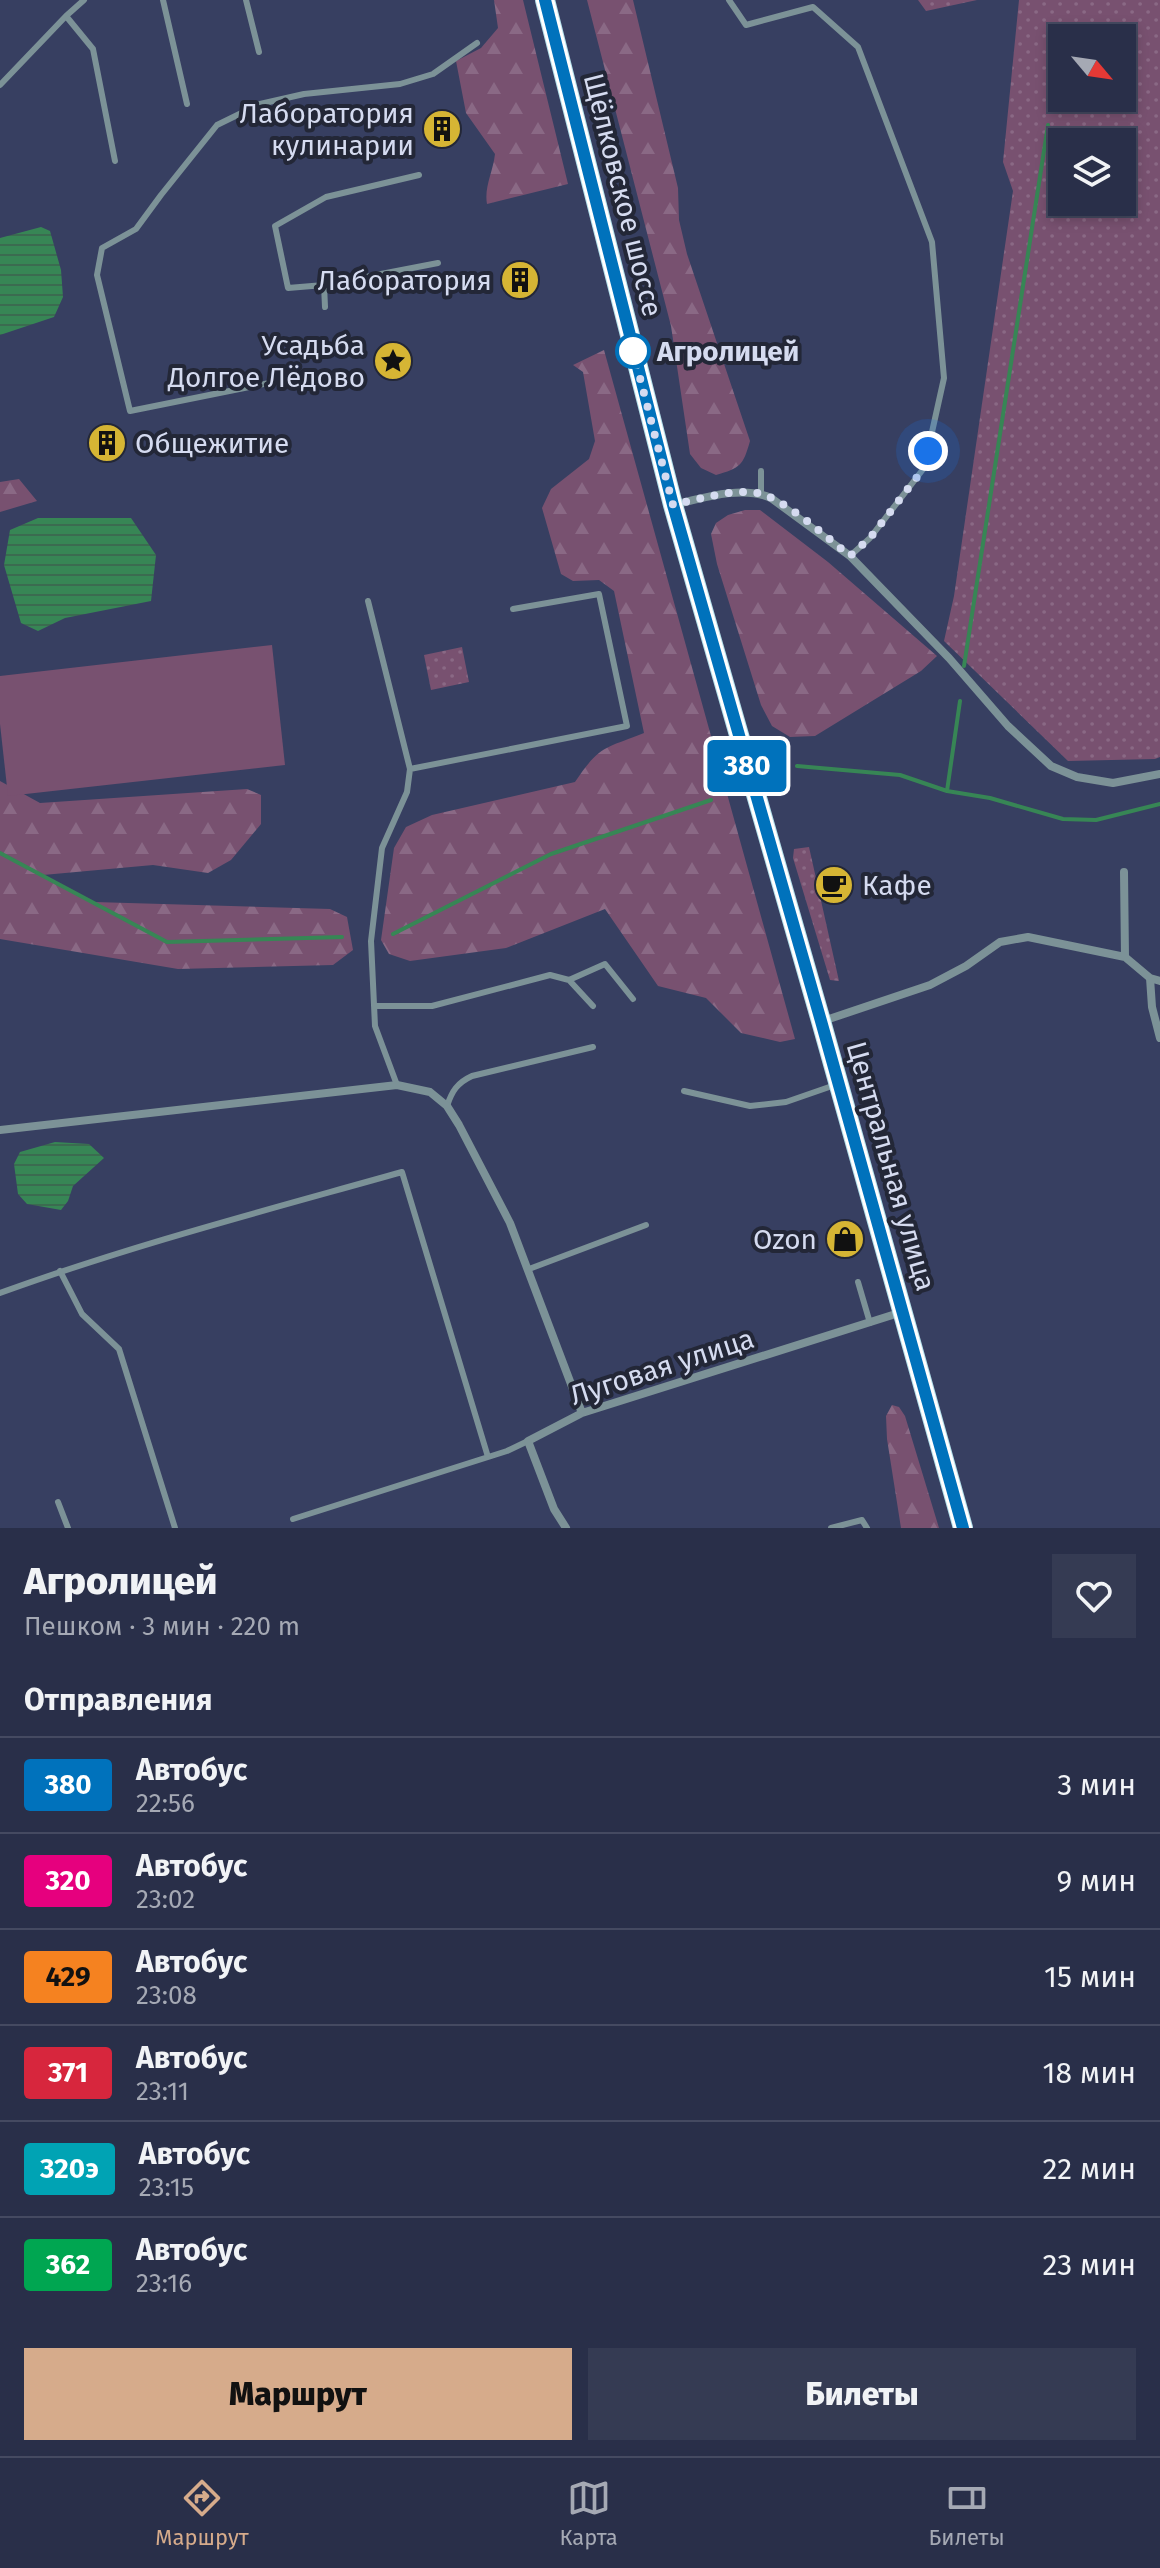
<!DOCTYPE html>
<html lang="ru">
<head>
<meta charset="utf-8">
<style>
  body { margin:0; font-family:"Fira Sans",sans-serif; background:#353b53; color:#f1f3f6; height:100vh; display:flex; flex-direction:column; font-size:30px; white-space:nowrap }
  * { box-sizing:border-box; margin:0 }
  p { font-size:26px; color:#a5a9b4 }
  .icon { flex:none; width:44px; height:44px; fill:none; stroke:currentColor; stroke-width:2; stroke-linecap:round; stroke-linejoin:round }
  .map { position:relative; height:1528px; overflow:hidden }
  .panel { display:flex; flex-direction:column; background:#292f49; flex:1 }
  .panel>* { flex:none }
  .badge { padding:0 16px; border-radius:6px; font-size:28px; line-height:52px }
  .needle { width:52px; rotate:119deg }
  .tools { position:absolute; left:1048px; top:24px; display:grid; gap:16px }
  .tools a { display:grid; place-items:center; width:88px; height:88px; border-radius:0px; background:#292f49; box-shadow:0 4px 12px #0003,0 0 0 2px #454a61; font-size:40px }
  .you { position:absolute; width:40px; height:40px; margin:-20px; border:6px solid #fff; border-radius:50%; background:#1a73e8; box-shadow:0 0 0 12px #1a73e833 }
  .map>.badge { position:absolute; translate:-50% -50%; box-shadow:0 0 0 4px #fff }
  h2 { padding:0 24px; font-size:30px; line-height:72px }
  .round { display:grid; place-items:center; flex:none; width:84px; height:84px; border-radius:0px; background:#353b53 }
  .overview { display:flex; align-items:center; justify-content:space-between; height:136px; padding:0 24px }
  h1 { font-size:38px; font-weight:800; line-height:60px }
  .action { display:flex; gap:16px; margin-top:auto; padding:16px 24px }
  .action a { flex:1; height:92px; border-radius:0px; background:#d6ab8b; color:#111; font-size:32px; font-weight:800; line-height:92px; text-align:center }
  .action a+a { background:#353b53; color:#f1f3f6 }
  ul { padding:0; list-style:none }
  li { display:flex; align-items:center; gap:24px; height:96px; padding:0 24px; border-top:2px solid #454a61 }
  li div { flex:1 }
  li b { display:block; font-size:30px }
  li em { font-style:normal }
  li .badge { min-width:88px; font-weight:700; text-align:center }
  .dock { display:flex; justify-content:space-around; align-items:center; height:112px; border-top:2px solid #454a61; background:#292f49; font-size:22px; color:#a5a9b4 }
  .dock a { display:grid; justify-items:center; gap:4px }
  .dock .selected { color:#d6ab8b }
  .map>svg:first-child { display:block }
</style>
</head>
<body>
<div class="map">
<svg width="1160" height="1528" viewBox="0 0 1160 1528">
  <defs>
    <pattern id="green-dots" width="8" height="8" patternUnits="userSpaceOnUse" patternTransform="scale(2)"><rect width="8" height="8" fill="#785170"/><path d="M2 2h.1M6 6h.1" fill="none" stroke="#8a6985" stroke-width="1.8" stroke-linecap="round"/></pattern>
    <pattern id="forest-firs" width="22" height="20" patternUnits="userSpaceOnUse" patternTransform="scale(2)"><rect width="22" height="20" fill="#785170"/><path d="M5 1l3.5 6h-7zM16 11l3.5 6h-7z" fill="#8a6985"/></pattern>
    <pattern id="water-rules" width="6" height="5" patternUnits="userSpaceOnUse" patternTransform="scale(2)"><rect width="6" height="5" fill="#378655"/><path d="M0 2.5h6" fill="none" stroke="#3b6b50"/></pattern>
  </defs>
  <rect width="100%" height="100%" fill="#373f61"/>
  <path fill="url(#green-dots)" fill-rule="evenodd" d="M918,0H977L926,11Z
    M1019,0H1160V757L1155,759L1068,761L944,641L954,596L1013,191L1003,162ZM1062,38H1122V98H1062ZM1062,142H1122V202H1062Z
    M462,647L469,682L431,690L424,655Z
    M809,847L839,981L830,980L793,858L794,849Z"/>
  <path fill="url(#forest-firs)" d="M494,0H523L568,184L487,204C484,187 493,172 495,154L466,113L456,61L481,48L498,28Z
    M587,0H633L678,188L679,220L687,254L750,441C743,466 740,468 716,475L701,468L690,454L671,326Z
    M604,350L795,1039L780,1042L741,1033L706,998L658,986L605,909L506,948L410,961L389,954L381,940L394,848L406,827L432,815L575,782C600,745 604,749 644,733L614,591L599,580L573,581L561,574L542,508L551,489L589,459L595,441L583,372L573,365Z
    M19,479L37,501L0,512V482Z
    M745,510H760L828,562L937,656L921,671L815,736L790,737L772,726L761,705L717,564L711,534L716,523L728,515Z
    M0,781L40,803L247,789L261,795V824L231,860L208,873L153,865L43,875L94,902L330,909L347,917L353,950L333,965L178,969L0,939Z
    M892,1405L899,1407L905,1416L939,1528H901L887,1439L886,1416Z"/>
  <path fill="#785170" d="M272,645L285,765L8,796L0,724V676Z"/>
  <path fill="url(#water-rules)" d="M41,227L50,231L61,270L63,297L54,317L0,335V238Z
    M38,518H131L156,555L151,601L65,618L38,631L21,623L4,565L10,530Z
    M55,1142L89,1144L104,1158L73,1186L68,1201L61,1210L27,1204L18,1194L14,1164L20,1152Z"/>
  <g fill="none" stroke-linecap="round" stroke-linejoin="round">
    <path stroke="#378655" stroke-width="4" d="M964,666L1048,125
      M797,766L900,775L947,791L990,798L1063,819L1096,820L1160,804
      M947,791L960,701
      M0,853L167,942L342,937
      M393,934L551,854L711,800"/>
    <path stroke="#7c9297" stroke-width="6" d="M84,0L66,16L93,49L115,161
      M163,0L187,104
      M246,0L259,52
      M729,0L746,25L813,7L858,47L932,242L944,378L924,468L870,538L850,556
      M0,85L66,16
      M324,285L288,288L275,226L326,197L419,175
      M325,307L324,285L438,263
      M279,381L130,411L97,275L102,248L136,229L161,195L217,125L260,104L304,94L400,84L433,74L477,43
      M761,471V494
      M368,601L410,769L407,792L382,848L371,941L375,1026L397,1085
      M410,769L627,726L599,594L513,609
      M569,980L593,1006
      M374,1006H432L550,975L569,980L605,964L633,999
      M684,1091L750,1106L786,1102L835,1085
      M447,1106C452,1091 457,1083 472,1076L593,1047
      M529,1269L646,1225
      M60,1271L82,1314L119,1349L175,1528
      M858,1282L870,1323
      M0,1293C132,1245 267,1210 402,1172L488,1457
      M58,1502L68,1528
      M293,1519L507,1451L528,1441
      M831,1528L862,1520L867,1528"/>
    <path stroke="#7c9297" stroke-width="8" d="M673,505C703,498 742,485 771,498L850,556L949,658L1008,726L1051,766L1077,777L1113,783L1160,774
      M1124,872L1125,957
      M1125,957L1150,978L1160,981
      M1150,978L1152,1007L1160,1038
      M823,1021L930,985L966,966L1000,942L1028,937L1125,957
      M0,1130L397,1085L430,1092L447,1106L459,1125L510,1223L582,1413
      M566,1528L554,1509L528,1441L582,1413L902,1312"/>
    <path stroke="#b3e1ec" stroke-width="20" d="M545,0L673,505L821,1021L963,1528"/>
  </g>
  <g fill="none" stroke-linecap="round" stroke-linejoin="round">
    <defs>
      <path id="line" d="M545,0L673,505L821,1021L963,1528"/>
    </defs>
    <use href="#line" stroke="#fff" stroke-width="18"/>
    <use href="#line" stroke="#0072bc" stroke-width="12"/>
    <path stroke="#d5dbf0" stroke-width="8" stroke-dasharray="0 14.4" d="M633,351L673,505C699,499 731,489 758,493C782,497 829,539 850,556L870,538L924,468L928,451"/>
  </g>
  <defs>
    <symbol id="building-disc" viewBox="-11 -11 22 22"><circle r="9.5" fill="#d6b534" stroke="#232737"/><path d="M-4-6H4V6H1V3H-1V6H-4ZM-2.5-4.3h1.7v1.8h-1.7ZM.8-4.3h1.7v1.8H.8ZM-2.5-1h1.7V.8h-1.7ZM.8-1h1.7V.8H.8Z" fill="#111"/></symbol>
    <symbol id="sight-disc" viewBox="-11 -11 22 22"><circle r="9.5" fill="#d6b534" stroke="#232737"/><path d="M0-6L1.8-2.2L6-1.7L2.9 1.2L3.7 5.4L0 3.3L-3.7 5.4L-2.9 1.2L-6-1.7L-1.8-2.2Z" fill="#111"/></symbol>
    <symbol id="cafe-disc" viewBox="-11 -11 22 22"><circle r="9.5" fill="#d6b534" stroke="#232737"/><path d="M-5.5-4.5H6V0H3Q3 3.5 0 3.5H-2.5Q-5.5 3.5-5.5 0ZM3-3.2v2h1.7v-2ZM-6 4.5H4V6H-6Z" fill="#111"/></symbol>
    <symbol id="shop-disc" viewBox="-11 -11 22 22"><circle r="9.5" fill="#d6b534" stroke="#232737"/><path d="M-5-2.5h2.3a2.7 3.5 0 0 1 5.4 0H5L5.5 6h-11ZM-1.5-2.5h3a1.5 2.3 0 0 0-3 0Z" fill="#111"/></symbol>
  </defs>
  <g fill-rule="evenodd">
    <use href="#building-disc" x="420" y="107" width="44" height="44"/>
    <use href="#building-disc" x="498" y="258" width="44" height="44"/>
    <use href="#sight-disc" x="371" y="339" width="44" height="44"/>
    <use href="#building-disc" x="85" y="421" width="44" height="44"/>
    <use href="#cafe-disc" x="812" y="863" width="44" height="44"/>
    <use href="#shop-disc" x="823" y="1217" width="44" height="44"/>
  </g>
  <circle fill="#fff" stroke="#0072bc" stroke-width="4" cx="633" cy="351" r="16"/>
  <g text-anchor="middle" dominant-baseline="central" stroke-width="8" stroke-linejoin="round" paint-order="stroke">
    <g font-size="28" fill="#d5dbf0" stroke="#232737" text-anchor="end">
      <text x="414" y="113">Лаборатория<tspan x="414" dy="32">кулинарии</tspan></text>
      <text x="492" y="280">Лаборатория</text>
      <text x="365" y="345">Усадьба<tspan x="365" dy="32">Долгое Лёдово</tspan></text>
      <text x="135" y="443" text-anchor="start">Общежитие</text>
      <text x="862" y="885" text-anchor="start">Кафе</text>
      <text x="817" y="1239">Ozon</text>
    </g>
    <g font-size="28" fill="#d5dbf0" stroke="#232737">
      <text transform="translate(623 195) rotate(76)">Щёлковское шоссе</text>
      <text transform="translate(891 1166) rotate(74)">Центральная улица</text>
      <text transform="translate(662 1367) rotate(-18)">Луговая улица</text>
    </g>
    <g font-size="28" font-weight="bold" fill="#d5dbf0" stroke="#232737" text-anchor="start">
      <text x="657" y="351">Агролицей</text>
    </g>
  </g>
</svg>
<div class="tools">
<a><svg class="needle" viewBox="-14 -14 28 28"><path d="M0-13l5 13h-10z" fill="#e53935"/><path d="M0 13l5-13h-10z" fill="#a5a9b4"/></svg></a>
<a><svg class="icon" aria-label="layers" viewBox="0 0 24 24"><path d="M12 4l9 5-9 5-9-5zM3 14l9 5 9-5"/></svg></a>
</div>
<div class="you" style="left:928px;top:451px"></div>
<b class="badge" style="left:747px;top:766px;background:#0072bc;color:#fff">380</b>
</div>
<section class="panel">
<div class="overview"><div><h1>Агролицей</h1><p>Пешком · 3 мин · 220 m</p></div><a class="round"><svg class="icon" aria-label="heart" viewBox="0 0 24 24"><path d="M12 20l-8-8c-3-5 5-10 8-4 3-6 11-1 8 4z"/></svg></a></div>
<h2>Отправления</h2>
<ul>
<li><span class="badge" style="background:#0072bc;color:#fff">380</span><div><b>Автобус</b><p>22:56</p></div><em>3 мин</em></li>
<li><span class="badge" style="background:#e6007e;color:#fff">320</span><div><b>Автобус</b><p>23:02</p></div><em>9 мин</em></li>
<li><span class="badge" style="background:#f58220;color:#111">429</span><div><b>Автобус</b><p>23:08</p></div><em>15 мин</em></li>
<li><span class="badge" style="background:#d7263d;color:#fff">371</span><div><b>Автобус</b><p>23:11</p></div><em>18 мин</em></li>
<li><span class="badge" style="background:#00a3b4;color:#fff">320э</span><div><b>Автобус</b><p>23:15</p></div><em>22 мин</em></li>
<li><span class="badge" style="background:#00a651;color:#fff">362</span><div><b>Автобус</b><p>23:16</p></div><em>23 мин</em></li>
</ul>
<div class="action"><a>Маршрут</a><a>Билеты</a></div>
</section>
<nav class="dock">
<a class="selected"><svg class="icon" aria-label="directions" viewBox="0 0 24 24"><path d="M12 3l9 9-9 9-9-9zM9 14v-3h6M13 9l2 2-2 2"/></svg>Маршрут</a>
<a><svg class="icon" aria-label="map" viewBox="0 0 24 24"><path d="M3 6l6-2 6 2 6-2v14l-6 2-6-2-6 2zM9 4v14M15 6v14"/></svg>Карта</a>
<a><svg class="icon" aria-label="tickets" viewBox="0 0 24 24"><path d="M3 7h18v10H3zM15 7v10"/></svg>Билеты</a>
</nav>
</body>
</html>
